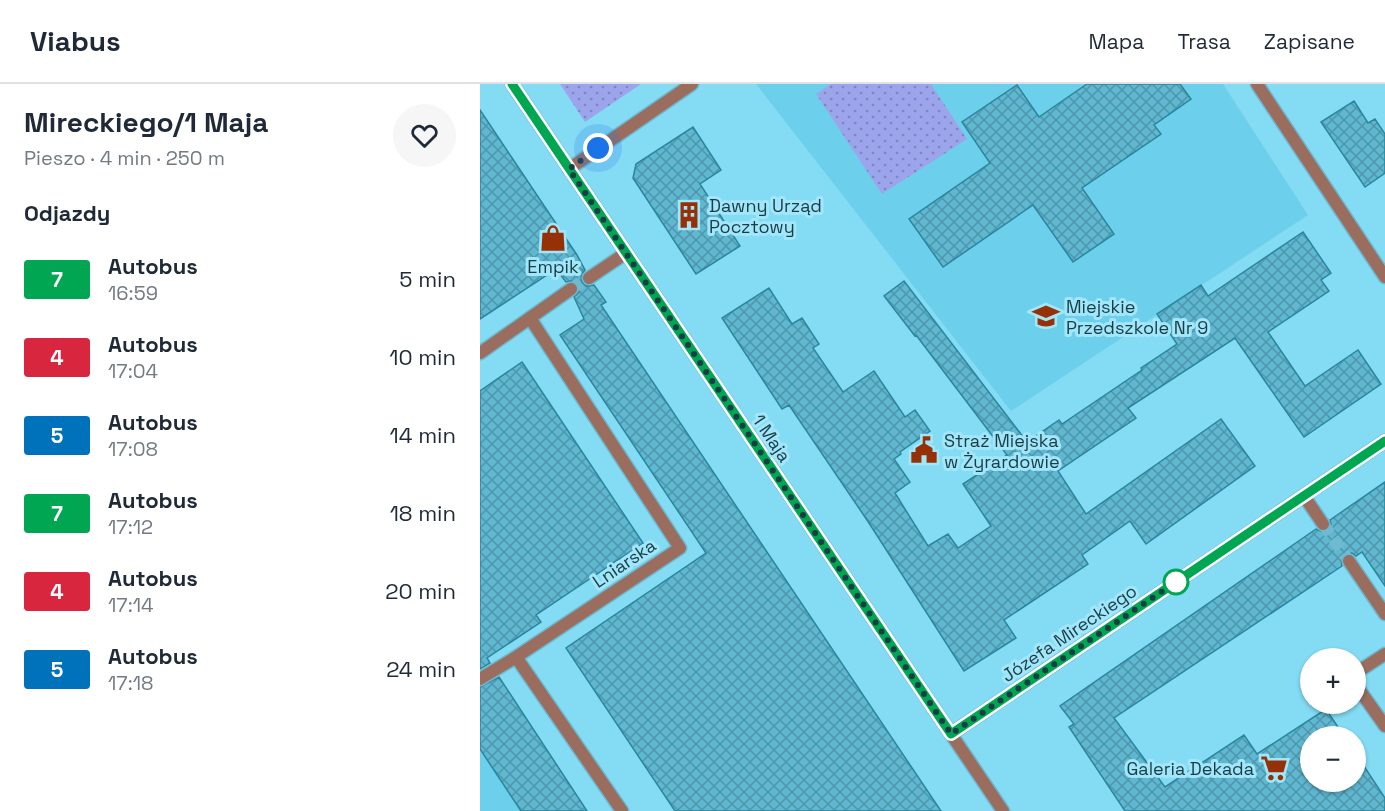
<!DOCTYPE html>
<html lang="pl">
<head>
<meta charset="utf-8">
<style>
  body { margin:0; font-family:"Space Grotesk",sans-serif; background:#f6f6f7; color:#1f2937; height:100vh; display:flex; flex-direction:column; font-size:22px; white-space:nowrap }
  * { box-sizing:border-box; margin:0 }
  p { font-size:20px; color:#747a83 }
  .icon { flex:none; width:33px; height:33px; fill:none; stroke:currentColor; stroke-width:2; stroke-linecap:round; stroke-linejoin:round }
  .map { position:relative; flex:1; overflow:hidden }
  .drawer { display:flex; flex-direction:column; background:#fff; width:480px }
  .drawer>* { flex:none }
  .badge { padding:0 12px; border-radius:4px; font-size:21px; line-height:39px }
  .fabs { position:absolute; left:820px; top:564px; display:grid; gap:12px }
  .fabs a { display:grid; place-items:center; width:66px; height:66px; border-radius:50%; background:#fff; box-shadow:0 2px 4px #0004; font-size:30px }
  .you { position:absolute; width:30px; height:30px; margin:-15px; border:4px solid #fff; border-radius:50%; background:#1a73e8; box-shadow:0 0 0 9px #1a73e833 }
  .map>.badge { position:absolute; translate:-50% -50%; box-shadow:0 0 0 3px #fff }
  h2 { padding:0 24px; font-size:22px; line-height:54px }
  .round { display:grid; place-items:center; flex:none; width:63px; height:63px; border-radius:32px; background:#f6f6f7 }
  .overview { display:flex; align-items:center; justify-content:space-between; height:102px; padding:0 24px }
  h1 { font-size:28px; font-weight:600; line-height:45px }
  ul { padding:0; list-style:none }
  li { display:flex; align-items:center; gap:18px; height:78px; padding:0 24px }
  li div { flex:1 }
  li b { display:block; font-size:22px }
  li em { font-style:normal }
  li .badge { min-width:66px; font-weight:700; text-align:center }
  header { display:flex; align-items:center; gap:36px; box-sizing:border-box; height:84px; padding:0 30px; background:#fff; border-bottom:2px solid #e0e1e3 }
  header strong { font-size:28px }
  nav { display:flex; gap:33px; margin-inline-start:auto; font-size:21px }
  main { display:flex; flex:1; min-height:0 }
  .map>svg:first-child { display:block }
</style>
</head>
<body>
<header>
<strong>Viabus</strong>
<nav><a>Mapa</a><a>Trasa</a><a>Zapisane</a></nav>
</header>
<main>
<section class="drawer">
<div class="overview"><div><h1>Mireckiego/1 Maja</h1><p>Pieszo · 4 min · 250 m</p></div><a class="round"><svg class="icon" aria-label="heart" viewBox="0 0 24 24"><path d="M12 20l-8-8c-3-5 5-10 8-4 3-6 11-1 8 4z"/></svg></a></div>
<h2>Odjazdy</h2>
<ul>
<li><span class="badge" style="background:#00a651;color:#fff">7</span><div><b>Autobus</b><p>16:59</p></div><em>5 min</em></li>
<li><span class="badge" style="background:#d7263d;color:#fff">4</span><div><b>Autobus</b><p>17:04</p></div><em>10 min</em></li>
<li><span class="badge" style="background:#0072bc;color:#fff">5</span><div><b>Autobus</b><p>17:08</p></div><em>14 min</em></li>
<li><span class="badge" style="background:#00a651;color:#fff">7</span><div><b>Autobus</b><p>17:12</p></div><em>18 min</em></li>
<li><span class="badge" style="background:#d7263d;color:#fff">4</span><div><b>Autobus</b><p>17:14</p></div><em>20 min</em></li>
<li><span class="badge" style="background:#0072bc;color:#fff">5</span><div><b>Autobus</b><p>17:18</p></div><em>24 min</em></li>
</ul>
</section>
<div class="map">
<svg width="905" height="727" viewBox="0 0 905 727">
  <defs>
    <pattern id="park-dots" width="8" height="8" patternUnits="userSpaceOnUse" patternTransform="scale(1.5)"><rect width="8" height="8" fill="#9ca5eb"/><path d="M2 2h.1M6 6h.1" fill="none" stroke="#7e88c0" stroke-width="1.8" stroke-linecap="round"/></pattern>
    <pattern id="building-cross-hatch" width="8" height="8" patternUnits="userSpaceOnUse" patternTransform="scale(1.5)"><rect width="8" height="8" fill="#60b7d0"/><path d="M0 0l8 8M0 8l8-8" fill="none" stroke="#4e96ab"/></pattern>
  </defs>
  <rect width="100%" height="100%" fill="#84dbf4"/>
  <path fill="#6ccfeb" d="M276,0H743L828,131L531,327Z
    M25,601L107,727H0V616Z"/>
  <path fill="url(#park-dots)" d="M80,0H161L105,38Z
    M351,0H451L487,55L402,110L336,10Z"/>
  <path fill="url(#building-cross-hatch)" stroke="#29869e" stroke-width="1.5" d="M607,0H700L711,15L674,41L681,50L602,104L634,150L593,178L553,121L463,183L429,135L510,79L482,38L537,1L559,33Z
    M874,17L888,39L895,35L905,50V89L885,103L841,38Z
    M0,26L97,171L105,186L101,191L102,198L106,202L114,201L126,218L121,221L461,727H195L86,564L226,469L80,251L104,235L94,213L99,208L97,200L91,197L86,198L76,185L0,235Z
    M213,43L241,86L220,100L260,162L216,190L153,94L156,80Z
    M823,148L851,189L841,196L849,207L788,248L825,302L878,266L901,300L824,353L755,254L648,324L656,334L578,387L606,430L741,335L775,382L666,460L650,437L602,471L608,480L524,536L536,554L484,587L389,439L309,321L302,325L242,234L289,204L312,240L322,234L339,260L333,264L363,308L394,287L425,333L435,326L450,347L420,368L421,370L414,375L430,398L415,409L448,462L468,450L478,464L511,442L483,400L527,371L436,251L435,252L404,212L424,197L547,358L579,336L582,340L662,286L661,284L697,260L677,230L721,201L728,212Z
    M42,278L163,459L56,531L61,538L7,574L10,579L0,585V307Z
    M905,398V502L882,468L876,472L872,469L865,470L861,474L862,482L634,634L685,703L764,651L777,670L846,625L864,652H831V698H876V670L905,714V727H645L589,643L594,640L580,622L836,445L843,448L848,446L851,440L850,436Z
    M19,593L107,727H41L0,665V603Z"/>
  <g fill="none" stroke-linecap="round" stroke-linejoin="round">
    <path stroke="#6ebbd1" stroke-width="12" stroke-dasharray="12 6" stroke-linecap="butt" d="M91,205L109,194
      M843,440L869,477"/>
    <defs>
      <path id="service" d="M50,234L200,464L36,573L142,727
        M876,589L905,570
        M0,595L36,573
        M876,601L905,642"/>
      <path id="minor" d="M777,0L905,193
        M89,85L212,0
        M109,194L146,169
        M0,269L91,205
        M824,412L843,440
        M869,477L905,530"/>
      <path id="tertiary" d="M32,0L523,727
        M471,650L905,357"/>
    </defs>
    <use href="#service" stroke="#6cb8ce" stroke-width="15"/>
    <use href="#minor" stroke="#6cb8ce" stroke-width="15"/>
    <use href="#tertiary" stroke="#6cb8ce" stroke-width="15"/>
    <use href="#service" stroke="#9a6d5f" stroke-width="12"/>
    <use href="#minor" stroke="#9a6d5f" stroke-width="12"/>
    <use href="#tertiary" stroke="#9a6d5f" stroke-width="12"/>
  </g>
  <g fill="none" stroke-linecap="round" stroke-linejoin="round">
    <defs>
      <path id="line" d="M32,0L471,650L905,357"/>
    </defs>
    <use href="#line" stroke="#fff" stroke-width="14"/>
    <use href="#line" stroke="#00a651" stroke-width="9"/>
    <path stroke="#183d47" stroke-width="6" stroke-dasharray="0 10.8" d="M118,64L89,85L471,650L696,498"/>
  </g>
  <defs>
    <symbol id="building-bare" viewBox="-9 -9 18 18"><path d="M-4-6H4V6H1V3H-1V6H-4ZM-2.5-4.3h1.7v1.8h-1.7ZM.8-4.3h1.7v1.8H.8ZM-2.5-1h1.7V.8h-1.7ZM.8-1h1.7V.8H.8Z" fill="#963006" stroke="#a2e6fa" stroke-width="2.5" paint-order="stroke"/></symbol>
    <symbol id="shop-bare" viewBox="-9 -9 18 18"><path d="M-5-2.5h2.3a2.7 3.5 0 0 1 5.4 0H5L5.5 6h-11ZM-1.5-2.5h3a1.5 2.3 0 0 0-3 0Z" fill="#963006" stroke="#a2e6fa" stroke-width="2.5" paint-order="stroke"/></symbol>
    <symbol id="school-bare" viewBox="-9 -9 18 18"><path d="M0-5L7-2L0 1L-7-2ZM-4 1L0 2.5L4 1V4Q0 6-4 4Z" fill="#963006" stroke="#a2e6fa" stroke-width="2.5" paint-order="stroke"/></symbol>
    <symbol id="civic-bare" viewBox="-9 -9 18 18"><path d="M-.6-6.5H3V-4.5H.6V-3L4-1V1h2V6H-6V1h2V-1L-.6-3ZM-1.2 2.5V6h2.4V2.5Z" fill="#963006" stroke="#a2e6fa" stroke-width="2.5" paint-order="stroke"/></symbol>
    <symbol id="supermarket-bare" viewBox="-9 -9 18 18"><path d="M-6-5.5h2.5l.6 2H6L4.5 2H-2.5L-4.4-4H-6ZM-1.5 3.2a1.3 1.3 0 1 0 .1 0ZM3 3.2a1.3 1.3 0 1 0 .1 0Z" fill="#963006" stroke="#a2e6fa" stroke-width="2.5" paint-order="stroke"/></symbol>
  </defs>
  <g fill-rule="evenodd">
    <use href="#building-bare" x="190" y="112" width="38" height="38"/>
    <use href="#shop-bare" x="54" y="135" width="38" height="38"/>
    <use href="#school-bare" x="547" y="213" width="38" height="38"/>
    <use href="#civic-bare" x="425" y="347" width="38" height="38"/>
    <use href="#supermarket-bare" x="775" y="665" width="38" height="38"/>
  </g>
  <circle fill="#fff" stroke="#00a651" stroke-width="3" cx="696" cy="498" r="12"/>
  <g text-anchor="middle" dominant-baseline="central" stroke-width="6" stroke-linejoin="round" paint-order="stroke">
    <g font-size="18" fill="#183d47" stroke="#a2e6fa" text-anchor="start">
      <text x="229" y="121">Dawny Urząd<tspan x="229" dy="21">Pocztowy</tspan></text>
      <text x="73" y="182" text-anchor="middle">Empik</text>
      <text x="586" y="222">Miejskie<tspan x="586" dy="21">Przedszkole Nr 9</tspan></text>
      <text x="464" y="356">Straż Miejska<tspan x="464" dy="21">w Żyrardowie</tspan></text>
      <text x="774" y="684" text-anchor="end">Galeria Dekada</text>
    </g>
    <g font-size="18" fill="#183d47" stroke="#a2e6fa">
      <text transform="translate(292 354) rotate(56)">1 Maja</text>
      <text transform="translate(144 479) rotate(-34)">Lniarska</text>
      <text transform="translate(589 549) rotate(-34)">Józefa Mireckiego</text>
    </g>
  </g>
</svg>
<div class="fabs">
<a>+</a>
<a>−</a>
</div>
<div class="you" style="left:118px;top:64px"></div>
</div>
</main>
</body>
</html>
